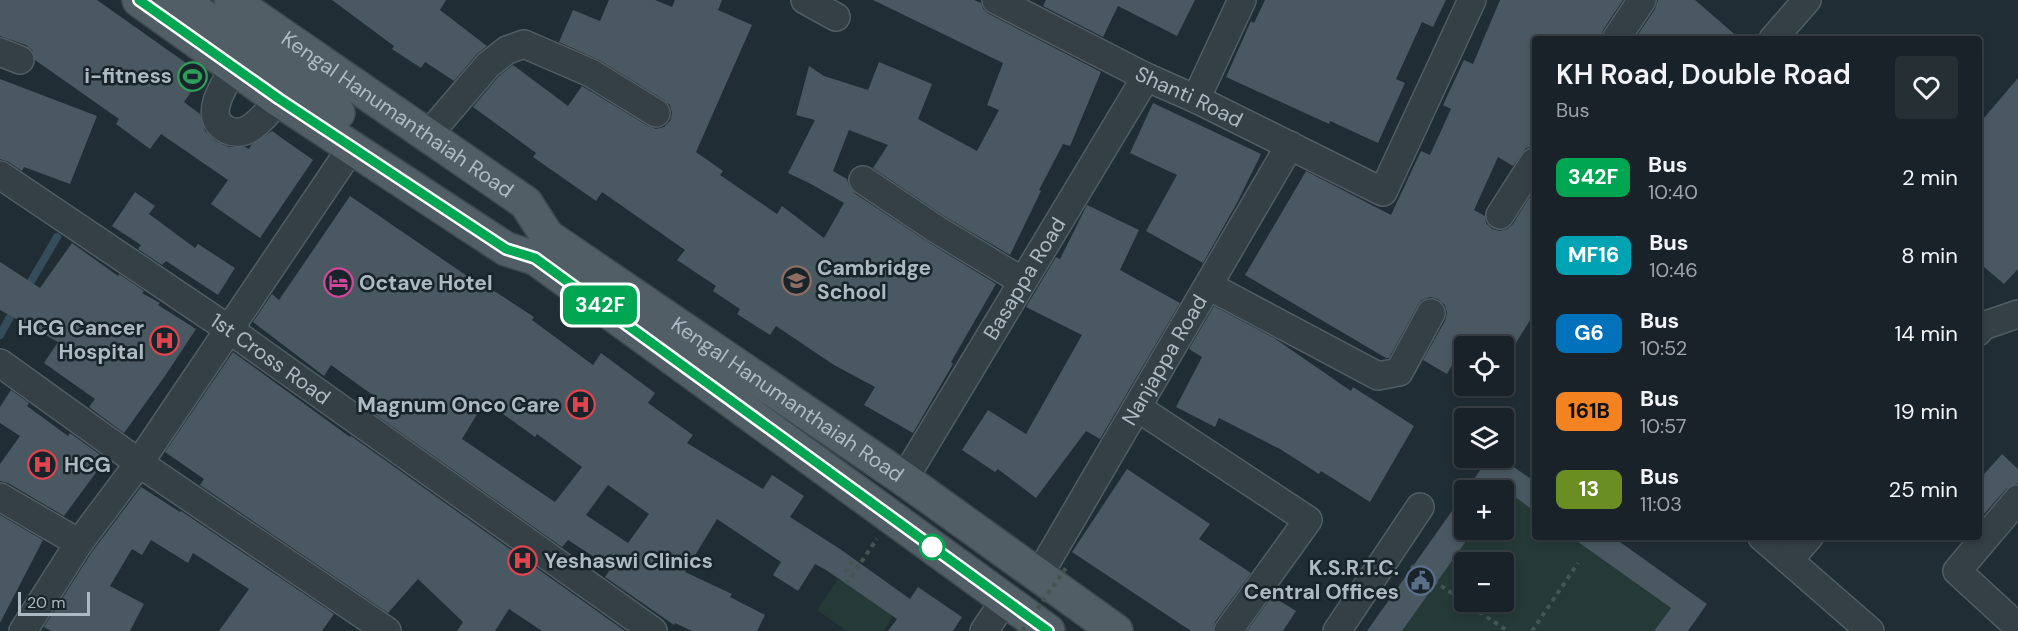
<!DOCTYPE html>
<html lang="en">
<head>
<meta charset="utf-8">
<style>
  body { margin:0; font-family:"DM Sans",sans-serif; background:#262f34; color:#f1f3f6; height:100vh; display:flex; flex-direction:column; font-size:22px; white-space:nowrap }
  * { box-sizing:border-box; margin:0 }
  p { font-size:20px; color:#9fa4a8 }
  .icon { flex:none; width:33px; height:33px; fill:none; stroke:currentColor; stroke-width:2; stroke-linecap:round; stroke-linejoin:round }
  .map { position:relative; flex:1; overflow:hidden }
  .side { position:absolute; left:1532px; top:36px; width:450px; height:504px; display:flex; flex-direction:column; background:#192228; border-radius:6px; box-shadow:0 3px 9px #0003,0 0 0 2px #373f45 }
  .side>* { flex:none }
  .badge { padding:0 12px; border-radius:9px; font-size:21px; line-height:39px }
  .controls { position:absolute; left:1454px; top:336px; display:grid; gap:12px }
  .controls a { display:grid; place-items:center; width:60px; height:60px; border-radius:6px; background:#192228; box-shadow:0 3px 9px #0003,0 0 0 2px #373f45; font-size:30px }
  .scale { position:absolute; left:18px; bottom:15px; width:72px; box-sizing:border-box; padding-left:6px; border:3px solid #aebac3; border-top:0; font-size:16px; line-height:21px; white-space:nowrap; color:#aebac3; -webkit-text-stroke:4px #19242a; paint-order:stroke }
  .map>.badge { position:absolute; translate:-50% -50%; box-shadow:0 0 0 3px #fff }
  .round { display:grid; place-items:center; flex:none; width:63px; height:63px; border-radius:6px; background:#262f34 }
  .overview { display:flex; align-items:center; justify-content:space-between; height:102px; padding:0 24px }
  h1 { font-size:28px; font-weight:600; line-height:45px }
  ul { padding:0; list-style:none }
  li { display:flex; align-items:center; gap:18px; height:78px; padding:0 24px }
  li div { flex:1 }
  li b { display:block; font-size:22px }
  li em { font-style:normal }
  li .badge { min-width:66px; font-weight:700; text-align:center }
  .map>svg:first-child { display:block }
</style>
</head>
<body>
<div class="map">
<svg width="2018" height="631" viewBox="0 0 2018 631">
  <rect width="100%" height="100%" fill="#212d35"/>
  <path fill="#253a37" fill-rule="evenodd" d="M1503,488L1534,511V537H1571L1671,608L1654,631H1402L1474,530H1503V490H1501ZM1464,562H1503V602H1464Z
    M838,579L893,616L883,631H847L817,610Z"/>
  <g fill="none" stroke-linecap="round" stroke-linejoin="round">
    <path stroke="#354c5b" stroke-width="8" d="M26,290L57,237
      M0,335L15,308"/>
  </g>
  <path fill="#495861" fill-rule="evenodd" d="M0,0H97L203,75L184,102L200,114L205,131L217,142L229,147H245L249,149L251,145L272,131L313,160L260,238L211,204L228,180L161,134L150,149L116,124L119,119L35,60L32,50L26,45L0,36Z
    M332,0H446L440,10L487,46L476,55L454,81L425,62L421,68L392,49L394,46Z
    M609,0H655L672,7L675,0H722L718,10L752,25L696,152L723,171L720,175L777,214L782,206L824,238L844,203L811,184L788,173L815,120L796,115L809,66L824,76L868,90L879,62L932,84L918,119L977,151L999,110L987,105L1003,63L873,0H974L981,3L983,9L989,14L1101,72L1070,146L1063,144L1039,190L1041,191L1010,255L944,216L873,168L888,145L849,130L833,171L847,179L849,186L854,193L928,242L996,284L951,362L953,364L913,433L864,405L875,387L834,365L776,326L770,335L737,314L740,309L713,291L716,286L677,260L685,250L602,192L596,201L533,157L536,153L473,107L499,76L513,65L568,106L582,86L648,126L656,129L664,127L670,121L672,113L670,105L664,100L599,60L559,42L573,10L600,21Z
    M1046,0H1195L1177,36L1118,6L1103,37L1043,6Z
    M1265,0H1446L1433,27L1422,22L1396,79L1405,83L1378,143L1330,121L1329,124L1226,77L1251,21L1254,23Z
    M1500,0H1623L1603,30L1600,39H1534V146L1526,148L1513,166L1498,157L1474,210L1485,216L1486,223L1492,229L1500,231L1507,229L1513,224L1534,190V314L1514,346H1463L1447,374L1423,360L1445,321L1447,313L1445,305L1438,299L1430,297L1422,300L1418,305L1389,358H1386L1245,275L1306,171L1391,215L1421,151L1430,155L1451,109L1443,105L1464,60L1473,64Z
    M1658,0H1695L1740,39H1635L1655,9Z
    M2018,78V269L2004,284L1978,262V125Z
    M0,79L97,116L70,184L24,167L22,171L9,162L0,159Z
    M1153,103L1261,154L1238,201L1203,263L1146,231L1177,175L1130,153Z
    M135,192L155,206L149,214L195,248L198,244L235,268L218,295L166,261L162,265L138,249L141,245L112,226Z
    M350,196L489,291L491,289L534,317L532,320L593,365L601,353L655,393L648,403L693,435L687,443L763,489L772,475L804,496L790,517L840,549L910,599L918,587L962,617L953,631H888L897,619L826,570L815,564L798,591L773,575L781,562L717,519L685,572L732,594L730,597L765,615L757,631H692L675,623L674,625L605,577L611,568L568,540L562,547L366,408L374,396L331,365L324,376L253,322L272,294L279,300ZM485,401L535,437L537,434L582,467L555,502L462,439ZM608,485L649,514L628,543L586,515Z
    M1087,205L1139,230L1120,270L1180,303L1100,439L1086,431L1036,498L998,469L995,472L962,450L988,410L1026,434L1082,335L1026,307L1056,257L1060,259Z
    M72,243L118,276L119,274L144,291L142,293L160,303L158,305L196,329L165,376L124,433L89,407L95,399L44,363L58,342L0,310V262L40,288Z
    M1214,306L1274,338L1351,391L1353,387L1414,426L1370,502L1321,471L1319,474L1280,449L1219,418L1215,427L1176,407L1202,357L1189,349Z
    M233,352L350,437L351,436L625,631H542L509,609L495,631H457L463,622L418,579L388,613L200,485L204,479L165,452Z
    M11,390L29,403L27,406L68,436L70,433L106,459L64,516L8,483L0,481V464L20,436L0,423V407Z
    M2002,454L2018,469V483L2006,489L1978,521V481Z
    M1489,458H1501L1534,481V511L1503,488L1501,490H1466Z
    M1127,469L1210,524L1199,539L1251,573L1215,622L1213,631H1191L1072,552Z
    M141,487L180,512L181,511L334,614L322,631H219L249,589L193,553L188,563L151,540L142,555L132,549L110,586L144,604L130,631H51L44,627L92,552Z
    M1464,494V530H1474L1402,631H1367Z
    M0,515L43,540L0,623Z
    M1571,537H1613L1707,604L1688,631H1654L1671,608Z
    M1272,596L1296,611L1283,631H1247Z"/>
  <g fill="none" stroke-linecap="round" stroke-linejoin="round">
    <defs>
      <g id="minor">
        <path d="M805,0L836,17"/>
        <path id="s1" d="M996,0L1146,77L1196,99L1383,192L1472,0"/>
        <path d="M1616,39L1642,0"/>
        <path d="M1773,39L1807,0"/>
        <path d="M0,52L20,60"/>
        <path d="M235,68C225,83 201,117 227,130C234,133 242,133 249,129C260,123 270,109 279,100"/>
        <path d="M1196,99L1242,0"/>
        <path d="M428,135L488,65L507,50L524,44L591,73L656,113"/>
        <path id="s2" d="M0,175L230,330L653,631"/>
        <path d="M863,180L936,229L1022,281"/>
        <path d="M1500,215L1534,162"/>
        <path d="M1209,286L1378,376L1399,372L1431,313"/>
        <path d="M1978,332L1983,326L2018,314"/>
        <path d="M0,363L139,463L387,631"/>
        <path d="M1138,408L1308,520L1228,631"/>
        <path id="s3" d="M904,479L1146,77"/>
        <path d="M0,497L79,543"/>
        <path d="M2018,499L1957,571L2018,627"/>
        <path d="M1762,537L1870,631"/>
        <path d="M1789,560L1809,537"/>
        <path id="s4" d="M1039,575L1290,145"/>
        <path d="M23,631L79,543L139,463L352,147"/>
        <path d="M984,631L1005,600"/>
        <path d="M1337,631L1420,507"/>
      </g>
      <g id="major">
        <path d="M139,0L279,100L506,249L535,258L1048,631"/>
        <path d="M181,0L338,113"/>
        <path id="s5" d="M231,0L526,203L547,236L904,479L1116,631"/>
      </g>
    </defs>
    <use href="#minor" stroke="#515d64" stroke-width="30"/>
    <use href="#major" stroke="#3d484f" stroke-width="36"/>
    <path stroke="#425553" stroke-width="4" stroke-dasharray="4.5 4.5" stroke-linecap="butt" d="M853,563L852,562L846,571L854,577
      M1411,566L1464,601
      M846,584L877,539
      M1464,602L1508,631
      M1532,631L1578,563"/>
    <use href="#minor" stroke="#343f46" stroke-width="27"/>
    <use href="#major" stroke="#525e66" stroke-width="33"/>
    <path stroke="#425553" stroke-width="4" stroke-dasharray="4.5 4.5" stroke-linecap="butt" d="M1022,631L1068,565"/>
  </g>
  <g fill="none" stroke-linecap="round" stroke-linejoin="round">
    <defs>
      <path id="line" d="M139,0L279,99L506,249L535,258L1048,631"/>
    </defs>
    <use href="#line" stroke="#fff" stroke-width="14"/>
    <use href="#line" stroke="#00a651" stroke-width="9"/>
  </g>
  <defs>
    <symbol id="stadium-ring" viewBox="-11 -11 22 22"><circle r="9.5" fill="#19242a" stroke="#2e9e5b" stroke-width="1.5"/><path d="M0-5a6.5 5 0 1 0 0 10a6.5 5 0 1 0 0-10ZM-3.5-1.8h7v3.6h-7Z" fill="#2e9e5b"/></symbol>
    <symbol id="school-ring" viewBox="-11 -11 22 22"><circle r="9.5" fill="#19242a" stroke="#8d6e63" stroke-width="1.5"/><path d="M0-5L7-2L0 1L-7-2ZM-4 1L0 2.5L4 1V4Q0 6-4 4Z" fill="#8d6e63"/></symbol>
    <symbol id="hotel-ring" viewBox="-11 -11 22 22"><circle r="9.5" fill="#19242a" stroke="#d1479c" stroke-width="1.5"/><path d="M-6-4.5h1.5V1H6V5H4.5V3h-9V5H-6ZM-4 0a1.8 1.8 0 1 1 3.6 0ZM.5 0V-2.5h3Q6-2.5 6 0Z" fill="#d1479c"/></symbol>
    <symbol id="hospital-ring" viewBox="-11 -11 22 22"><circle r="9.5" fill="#19242a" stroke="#e0444e" stroke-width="1.5"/><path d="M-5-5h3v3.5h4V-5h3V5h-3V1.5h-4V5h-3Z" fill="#e0444e"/></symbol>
    <symbol id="civic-ring" viewBox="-11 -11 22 22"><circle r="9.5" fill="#19242a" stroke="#5c6f8a" stroke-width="1.5"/><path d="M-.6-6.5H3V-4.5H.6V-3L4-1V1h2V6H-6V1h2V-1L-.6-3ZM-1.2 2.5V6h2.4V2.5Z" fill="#5c6f8a"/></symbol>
  </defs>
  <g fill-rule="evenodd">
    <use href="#stadium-ring" x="176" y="60" width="33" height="33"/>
    <use href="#school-ring" x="780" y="264" width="33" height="33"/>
    <use href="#hotel-ring" x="322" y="266" width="33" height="33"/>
    <use href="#hospital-ring" x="148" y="324" width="33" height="33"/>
    <use href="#hospital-ring" x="564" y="388" width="33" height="33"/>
    <use href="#hospital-ring" x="26" y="448" width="33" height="33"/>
    <use href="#hospital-ring" x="506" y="544" width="33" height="33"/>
    <use href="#civic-ring" x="1404" y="564" width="33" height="33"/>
  </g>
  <circle fill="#fff" stroke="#00a651" stroke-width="3" cx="932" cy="547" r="12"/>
  <g text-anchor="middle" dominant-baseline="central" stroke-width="5" stroke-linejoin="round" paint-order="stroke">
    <g font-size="21" font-weight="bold" fill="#aebac3" stroke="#19242a" text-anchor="end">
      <text x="172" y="76">i-fitness</text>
      <text x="817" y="268" text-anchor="start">Cambridge<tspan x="817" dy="24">School</tspan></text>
      <text x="359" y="283" text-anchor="start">Octave Hotel</text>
      <text x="144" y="328">HCG Cancer<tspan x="144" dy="24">Hospital</tspan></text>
      <text x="560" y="405">Magnum Onco Care</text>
      <text x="64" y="465" text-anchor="start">HCG</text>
      <text x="544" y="561" text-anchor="start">Yeshaswi Clinics</text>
      <text x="1399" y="568">K.S.R.T.C.<tspan x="1399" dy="24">Central Offices</tspan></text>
    </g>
    <g font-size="21" fill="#aebac3" stroke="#19242a">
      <text stroke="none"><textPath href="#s1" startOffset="216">Shanti Road</textPath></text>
      <text stroke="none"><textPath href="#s5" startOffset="202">Kengal Hanumanthaiah Road</textPath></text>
      <text stroke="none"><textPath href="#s3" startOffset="234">Basappa Road</textPath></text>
      <text stroke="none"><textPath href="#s2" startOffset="327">1st Cross Road</textPath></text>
      <text stroke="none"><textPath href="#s4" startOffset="249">Nanjappa Road</textPath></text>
      <text stroke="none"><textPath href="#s5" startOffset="688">Kengal Hanumanthaiah Road</textPath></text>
    </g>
  </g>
</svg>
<div class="controls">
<a><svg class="icon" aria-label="locate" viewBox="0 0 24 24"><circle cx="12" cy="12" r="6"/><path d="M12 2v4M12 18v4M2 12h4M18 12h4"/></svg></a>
<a><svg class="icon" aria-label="layers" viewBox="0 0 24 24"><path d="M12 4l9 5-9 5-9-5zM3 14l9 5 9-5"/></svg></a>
<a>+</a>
<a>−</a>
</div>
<div class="scale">20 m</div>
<b class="badge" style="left:600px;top:305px;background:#00a651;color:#fff">342F</b>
<section class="side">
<div class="overview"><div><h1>KH Road, Double Road</h1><p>Bus</p></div><a class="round"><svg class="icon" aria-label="heart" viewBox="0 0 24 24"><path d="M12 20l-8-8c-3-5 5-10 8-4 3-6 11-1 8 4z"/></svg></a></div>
<ul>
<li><span class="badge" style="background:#00a651;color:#fff">342F</span><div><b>Bus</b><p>10:40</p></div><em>2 min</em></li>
<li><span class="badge" style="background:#00a3b4;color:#fff">MF16</span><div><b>Bus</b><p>10:46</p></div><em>8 min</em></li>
<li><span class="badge" style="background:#0072bc;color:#fff">G6</span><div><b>Bus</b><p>10:52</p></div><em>14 min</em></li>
<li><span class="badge" style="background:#f58220;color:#111">161B</span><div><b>Bus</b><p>10:57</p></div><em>19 min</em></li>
<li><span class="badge" style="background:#6b8e23;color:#fff">13</span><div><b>Bus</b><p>11:03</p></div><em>25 min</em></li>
</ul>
</section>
</div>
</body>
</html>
